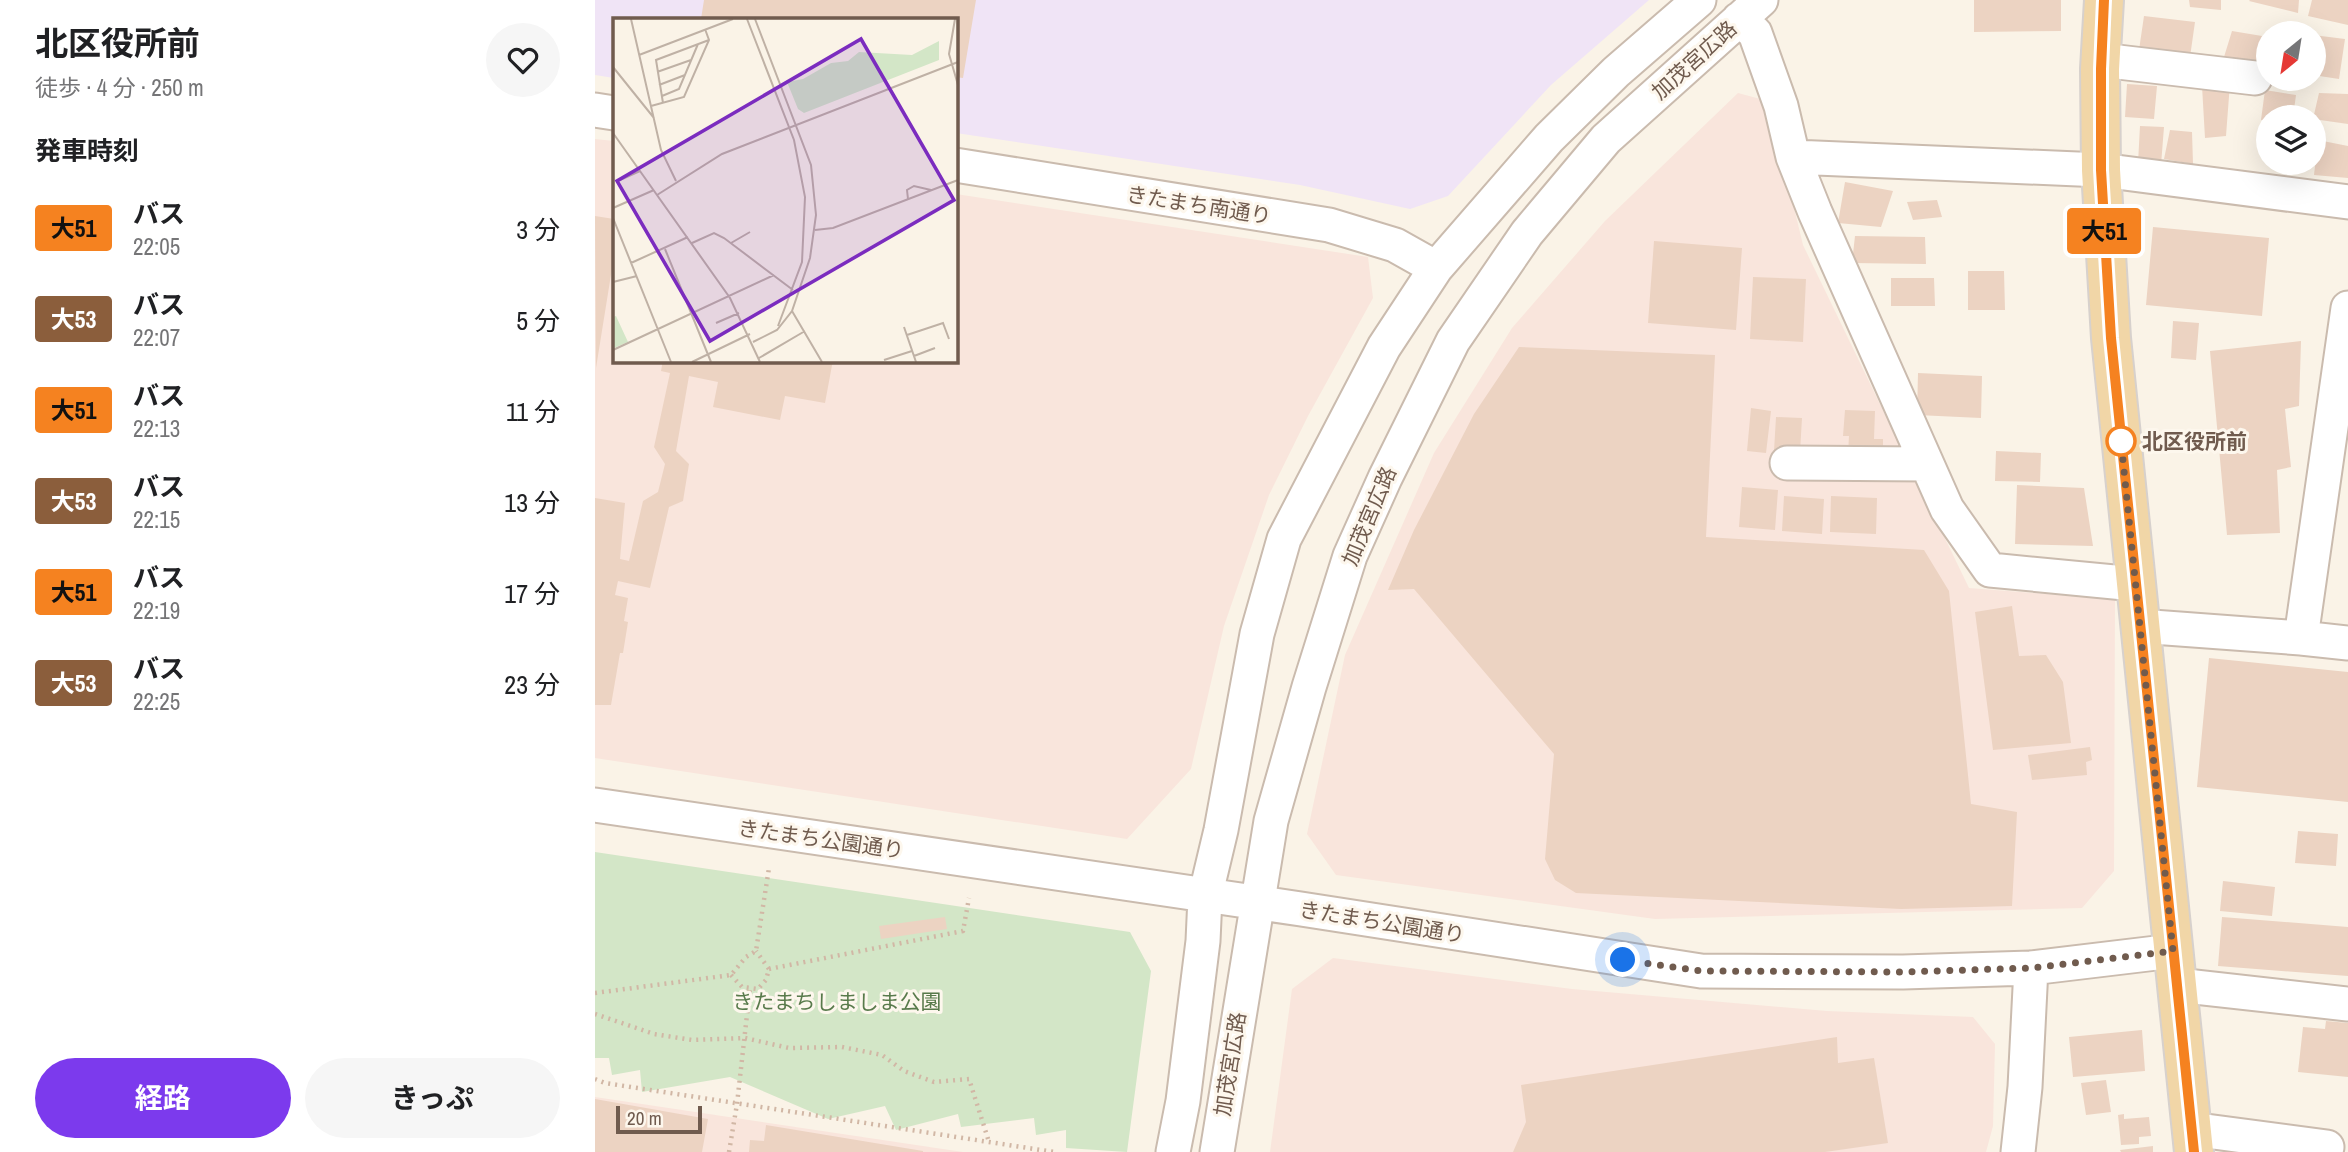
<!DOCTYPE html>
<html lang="ja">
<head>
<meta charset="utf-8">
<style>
  body { margin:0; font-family:"Archivo Narrow","Noto Sans JP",sans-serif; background:#f6f6f6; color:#202124; height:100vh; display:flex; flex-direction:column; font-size:26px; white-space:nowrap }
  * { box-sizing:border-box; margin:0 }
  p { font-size:23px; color:#757577 }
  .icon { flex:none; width:38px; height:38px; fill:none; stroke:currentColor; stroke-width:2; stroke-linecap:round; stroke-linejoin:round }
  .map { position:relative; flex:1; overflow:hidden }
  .details { display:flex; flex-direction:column; background:#fff; width:595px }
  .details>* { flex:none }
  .badge { padding:0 14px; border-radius:5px; font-size:24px; line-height:46px }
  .needle { width:46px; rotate:210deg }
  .tools { position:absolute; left:1661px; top:21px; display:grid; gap:14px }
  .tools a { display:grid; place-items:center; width:70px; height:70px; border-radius:50%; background:#fff; box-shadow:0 7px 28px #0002; font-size:35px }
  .scale { position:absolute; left:21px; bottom:18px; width:86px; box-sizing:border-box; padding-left:7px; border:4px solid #705b4e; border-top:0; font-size:19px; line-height:24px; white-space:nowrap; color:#705b4e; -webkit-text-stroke:5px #fdf7ed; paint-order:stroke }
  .you { position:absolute; width:35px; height:35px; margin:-18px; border:5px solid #fff; border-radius:50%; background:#1a73e8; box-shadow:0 0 0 10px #1a73e833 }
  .map>.badge { position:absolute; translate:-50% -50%; box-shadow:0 0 0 4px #fff }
  h2 { padding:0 35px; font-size:26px; line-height:63px }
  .round { display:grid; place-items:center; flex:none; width:74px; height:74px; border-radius:37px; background:#f6f6f6 }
  .head { display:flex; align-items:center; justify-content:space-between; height:119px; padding:0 35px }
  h1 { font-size:33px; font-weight:700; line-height:52px }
  .cta { display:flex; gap:14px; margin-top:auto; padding:14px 35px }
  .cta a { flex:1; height:80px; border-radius:42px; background:#7c3aed; color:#fff; font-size:28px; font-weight:700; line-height:80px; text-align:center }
  .cta a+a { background:#f6f6f6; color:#202124 }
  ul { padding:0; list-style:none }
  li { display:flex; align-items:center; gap:21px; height:91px; padding:0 35px }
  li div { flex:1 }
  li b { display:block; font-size:26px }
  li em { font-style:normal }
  li .badge { min-width:77px; font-weight:700; text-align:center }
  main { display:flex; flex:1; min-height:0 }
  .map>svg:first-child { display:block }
</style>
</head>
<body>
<main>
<section class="details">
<div class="head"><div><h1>北区役所前</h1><p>徒歩 · 4 分 · 250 m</p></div><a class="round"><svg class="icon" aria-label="heart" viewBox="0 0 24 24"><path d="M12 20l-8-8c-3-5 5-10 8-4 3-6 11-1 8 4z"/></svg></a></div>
<h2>発車時刻</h2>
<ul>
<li><span class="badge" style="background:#f58220;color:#111">大51</span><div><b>バス</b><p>22:05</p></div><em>3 分</em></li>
<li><span class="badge" style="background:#8b5e3c;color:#fff">大53</span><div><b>バス</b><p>22:07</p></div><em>5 分</em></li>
<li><span class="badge" style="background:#f58220;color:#111">大51</span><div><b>バス</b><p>22:13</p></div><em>11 分</em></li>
<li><span class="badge" style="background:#8b5e3c;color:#fff">大53</span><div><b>バス</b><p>22:15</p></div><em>13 分</em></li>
<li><span class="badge" style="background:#f58220;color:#111">大51</span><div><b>バス</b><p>22:19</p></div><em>17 分</em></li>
<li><span class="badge" style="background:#8b5e3c;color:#fff">大53</span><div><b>バス</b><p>22:25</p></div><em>23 分</em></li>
</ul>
<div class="cta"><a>経路</a><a>きっぷ</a></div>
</section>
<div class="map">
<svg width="1753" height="1152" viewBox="0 0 1753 1152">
  <rect width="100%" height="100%" fill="#faf3e7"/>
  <path fill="#f9e5dc" d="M1143,93L1169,100L1183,141L1208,245L1374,588L1520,599L1519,871L1487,908L1060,919L741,875L712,834L750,655L839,453L917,328L1010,221Z
    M0,139L19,141V360H360L361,194L773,257L778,298L713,416L674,495L629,626L596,769L532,839L0,758Z
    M738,958L977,989L1232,1011L1378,1017L1400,1044L1398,1126L1391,1152H675L697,989Z
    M0,1097L368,1152H0Z"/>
  <path fill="#f0e4f6" d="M0,0H1054L956,85L853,196L815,209L705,185L361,133L360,19H19V78L0,75Z"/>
  <path fill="#d3e6c7" d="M0,852L535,932L556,971L532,1152L471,1148V1130L441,1135L439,1118L366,1127L363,1114L301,1130L290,1106L233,1119L135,1077L47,1092L45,1070L17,1075L14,1058H0Z"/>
  <path fill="#ecd3c2" d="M109,0H381L368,78L360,77V19H106Z
    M1379,0H1466V31L1379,32Z
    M1594,0H1626V10L1595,7Z
    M1655,0H1704L1703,13L1654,1Z
    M1717,0H1753V25L1713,16Z
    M1549,16L1600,22L1595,57L1544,50Z
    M1637,31L1673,37V64L1629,57Z
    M1718,35L1750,39L1744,79L1718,75Z
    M1635,83L1631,136L1610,138L1607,86Z
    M1532,84L1562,86L1559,119L1530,117Z
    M1670,90L1701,95L1698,117H1673V121L1666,120Z
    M1724,93L1753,94V124L1718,119Z
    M1545,126L1569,127L1566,165L1543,163Z
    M1575,130L1597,132L1598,164L1569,159Z
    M1723,140L1753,146V178L1719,175Z
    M1250,182L1298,191L1286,227L1243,223Z
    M1342,200L1347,217L1318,220L1312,202Z
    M0,216L19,219V256L1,368Z
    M1558,227L1674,238L1667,316L1551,305Z
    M1260,236L1330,237L1331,264L1257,263Z
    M1059,241L1147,248L1141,330L1053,323Z
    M1373,271H1409L1410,310H1373Z
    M1158,277L1211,279L1208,342L1155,339Z
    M1296,278H1339L1340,306H1296Z
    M1578,321L1604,323L1601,360L1576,358Z
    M1706,341L1704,406L1690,409L1696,467L1682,470L1685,533L1632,535L1615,351Z
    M924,347L1120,355L1111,537L1329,550L1354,591L1376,804L1422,812L1417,906L1306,909L981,893L960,880L950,859L959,754L819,589L793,590L819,530L879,414Z
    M68,360H238L230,403L190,396L185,420L118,407L123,382L94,376L81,451L94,464L88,501L74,507L55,588L23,581L20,595L33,598L29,621L33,622L28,653H25L16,705H0V498L30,503L25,559L34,561L48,501L63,492L70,464L59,447L75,373L66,371Z
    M1323,373L1387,376L1386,418L1322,415Z
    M1156,408L1176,411L1171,453L1152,451Z
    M1250,410L1280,411L1279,439H1288V456L1253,454L1254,436H1248Z
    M1181,417L1207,418L1205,452L1179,451Z
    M1401,451L1446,453L1445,482L1400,481Z
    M1422,485L1489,488L1498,546L1420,544Z
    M1147,487L1183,490L1180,530L1144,527Z
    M1189,496L1229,499L1227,534L1187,531Z
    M1236,496L1282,498L1281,534L1235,532Z
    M1417,606L1424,656L1451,655L1468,682L1476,743L1398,750L1380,612Z
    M1614,658L1753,672V802L1602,787Z
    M1495,747L1497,760L1491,762L1492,775L1437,780L1433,755Z
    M1703,831L1743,834L1741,866L1700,863Z
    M1628,881L1680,887L1677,916L1625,911Z
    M350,917L352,929L286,939L284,926Z
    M1627,917L1753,927V976L1623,966Z
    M1731,1021L1753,1023V1077L1703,1072L1708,1027L1730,1029Z
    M1547,1030L1550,1071L1478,1077L1474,1037Z
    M1242,1037L1243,1063L1279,1058L1293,1143L1230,1152H918L931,1122L926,1085Z
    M1511,1080L1516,1112L1491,1115L1486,1083Z
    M0,1099L113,1119L107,1152H0Z
    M1529,1114V1119L1554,1117L1556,1136L1544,1137V1144L1526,1145L1523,1115Z
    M171,1125L328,1151V1152H154L155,1140L169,1141Z
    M1558,1146V1152H1526L1525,1150Z"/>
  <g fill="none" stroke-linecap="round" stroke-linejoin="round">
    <defs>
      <path id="minor" d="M1144,19L1160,33L1186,106L1198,157L1220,212L1352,509L1395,570L1540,584
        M1506,60L1660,78
        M0,110L19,113
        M1198,157L1506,170L1753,202
        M360,165L734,225L800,245L841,268
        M1192,463L1332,464
        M1544,626L1706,638L1753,643
        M1706,638L1753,308
        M0,805L706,909L1106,971L1308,972L1436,968L1578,951
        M1582,985L1753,1004
        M1596,1129L1732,1147
        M578,1152L588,1101L608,941L610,897L626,830L662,634L689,539L789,347L841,268L954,138L1021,72L1104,0
        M622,1152L676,821L714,687L755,556L790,478L858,341L932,233L1011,139L1166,0
        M1423,1152L1430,1087L1436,968"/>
      <path id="major" d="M1509,0L1505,69L1506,170L1516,338L1599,1152"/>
    </defs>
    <use href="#minor" stroke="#cabbae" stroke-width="37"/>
    <use href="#major" stroke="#d7d1cd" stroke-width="42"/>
    <path stroke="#d1b7a5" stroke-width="4.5" stroke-dasharray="2 5" stroke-linecap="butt" d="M174,969L368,931L374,898
      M136,975L147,987L163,989L171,980L174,969L161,951
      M0,993L136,975L151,957L161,951L174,868
      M0,1014L59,1034L97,1040L150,1038L194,1048L247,1047L287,1055L309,1071L339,1082L374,1079L394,1142
      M0,1079L10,1083L459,1152
      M134,1152L142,1104L155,988"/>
    <use href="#minor" stroke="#fff" stroke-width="33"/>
    <use href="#major" stroke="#f1d6a7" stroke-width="38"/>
  </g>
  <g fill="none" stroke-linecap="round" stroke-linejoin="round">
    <defs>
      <path id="line" d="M1509,0L1506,69V170L1516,338L1599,1152"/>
    </defs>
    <use href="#line" stroke="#fff" stroke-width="16"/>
    <use href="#line" stroke="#f58220" stroke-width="10"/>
    <path stroke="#705b4e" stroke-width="7" stroke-dasharray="0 12.6" d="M1028,960L1106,971L1308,972L1436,968L1578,951L1526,441"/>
  </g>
  <circle fill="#fff" stroke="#f58220" stroke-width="3.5" cx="1526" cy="441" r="14"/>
  <g text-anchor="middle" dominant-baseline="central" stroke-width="6" stroke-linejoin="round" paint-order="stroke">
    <g font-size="21" fill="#705b4e" stroke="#fdf7ed">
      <text transform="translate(1099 60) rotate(-42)">加茂宮広路</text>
      <text transform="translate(604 205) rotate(9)">きたまち南通り</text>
      <text transform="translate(774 516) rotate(-67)">加茂宮広路</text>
      <text transform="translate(226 839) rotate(8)">きたまち公園通り</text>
      <text transform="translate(787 922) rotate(9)">きたまち公園通り</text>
      <text transform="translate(635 1064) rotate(-81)">加茂宮広路</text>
    </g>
    <g font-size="21" font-weight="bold" fill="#705b4e" stroke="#fdf7ed" text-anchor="start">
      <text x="1547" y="441">北区役所前</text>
    </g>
    <g font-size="21" fill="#587a4b" stroke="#fdf7ed">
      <text x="242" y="1001">きたまちしましま公園</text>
    </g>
  </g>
  <g transform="translate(18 18)">
    <rect width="345" height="345" fill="#faf3e7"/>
    <path d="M326,23V42L191,95L185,91L174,64L190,61L218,45L235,43L246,34L299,37ZM3,298L15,324L1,330L0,299Z" fill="#d3e6c7"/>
    <path fill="none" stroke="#bfb1a5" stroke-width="2" d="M18,1L48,132L63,163M134,1L181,122L192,179L189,244L165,308M342,1L336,36L345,67M26,37L120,1M0,49L41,100M44,54L78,42M46,67L72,57M49,78L66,71L85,26M50,85L43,42L96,22M38,88L71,79L96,22L92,11M0,115L117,280L147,344M7,162L27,153M44,177L109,136L345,44M295,181L294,172L301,168L318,172M0,190L41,172M0,200L58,344M202,212L220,210L345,162M79,225L101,215L111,220L180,272M118,225L137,214M52,231L98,344M18,245L75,219M0,264L24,258M179,293L209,344M103,305L126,295M291,309L303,344M294,317L330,305L336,321M140,324L164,312L179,293L197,240L203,197L198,147L142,1M0,332L161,257M301,338L322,330M146,340L192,313M271,342L299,333M79,344L137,316"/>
    <path fill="#7b2cbf" fill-opacity="0.15" stroke="#7b2cbf" stroke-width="3.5" d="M248,21L341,182L97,323L4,163Z"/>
    <rect width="345" height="345" fill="none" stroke="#705b4e" stroke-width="3.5"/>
  </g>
</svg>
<div class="tools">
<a><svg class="needle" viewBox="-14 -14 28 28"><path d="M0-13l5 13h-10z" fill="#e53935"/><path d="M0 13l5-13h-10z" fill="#757577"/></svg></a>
<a><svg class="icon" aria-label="layers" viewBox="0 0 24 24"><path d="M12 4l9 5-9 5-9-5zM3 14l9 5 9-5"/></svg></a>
</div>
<div class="scale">20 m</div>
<div class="you" style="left:1028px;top:960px"></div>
<b class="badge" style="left:1509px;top:231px;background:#f58220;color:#111">大51</b>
</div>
</main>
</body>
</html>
